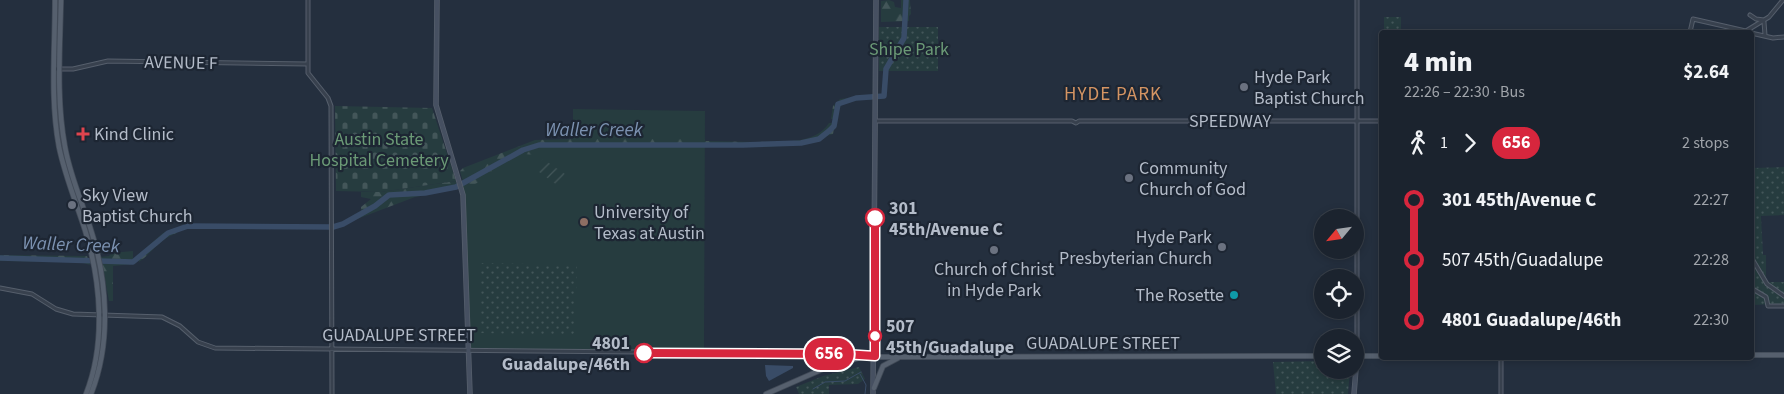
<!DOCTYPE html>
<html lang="en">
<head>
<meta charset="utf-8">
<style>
  body { margin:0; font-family:"Source Sans 3",sans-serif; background:#282f3a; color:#f1f3f6; height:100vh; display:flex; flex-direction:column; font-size:19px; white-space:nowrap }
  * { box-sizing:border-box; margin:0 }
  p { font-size:16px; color:#a0a4aa }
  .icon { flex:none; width:28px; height:28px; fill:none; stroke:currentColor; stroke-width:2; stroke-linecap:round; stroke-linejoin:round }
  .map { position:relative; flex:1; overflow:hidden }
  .details { position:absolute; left:1379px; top:30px; width:375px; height:330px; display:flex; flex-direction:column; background:#1b232e; border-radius:5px; box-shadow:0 2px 8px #0003,0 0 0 1px #39404a }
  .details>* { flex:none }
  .badge { padding:0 10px; border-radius:16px; font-size:18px; line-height:32px }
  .needle { width:32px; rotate:241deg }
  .fabs { position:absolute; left:1314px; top:209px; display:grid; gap:10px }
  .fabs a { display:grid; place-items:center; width:50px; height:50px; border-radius:50%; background:#1b232e; box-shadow:0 2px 8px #0003,0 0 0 1px #39404a; font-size:25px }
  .map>.badge { position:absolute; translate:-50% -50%; box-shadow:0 0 0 2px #fff }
  .legs { display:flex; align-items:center; gap:8px; height:55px; padding:0 25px; font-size:16px }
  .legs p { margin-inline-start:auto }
  .overview { display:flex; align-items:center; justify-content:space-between; height:85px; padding:0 25px }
  h1 { font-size:28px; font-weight:800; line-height:38px }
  ul { padding:0 25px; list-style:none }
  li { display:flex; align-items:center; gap:18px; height:60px; font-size:19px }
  li i { display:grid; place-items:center; width:8px; height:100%; margin:0 6px; background:currentColor }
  li i::after { content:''; width:12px; height:12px; margin:-6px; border:4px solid; border-radius:50%; background:#1b232e }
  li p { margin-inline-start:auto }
  li:first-child i { background:linear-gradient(#0000 50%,currentColor 0) }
  li:last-child i { background:linear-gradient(currentColor 50%,#0000 0) }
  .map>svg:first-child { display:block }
</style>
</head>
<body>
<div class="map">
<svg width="1784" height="394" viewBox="0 0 1784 394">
  <defs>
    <pattern id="forest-firs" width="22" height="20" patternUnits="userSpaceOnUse" patternTransform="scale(1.25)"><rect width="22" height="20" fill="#263c3f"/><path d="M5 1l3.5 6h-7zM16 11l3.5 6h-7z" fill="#435659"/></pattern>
    <pattern id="cemetery-stones" width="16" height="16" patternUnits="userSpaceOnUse" patternTransform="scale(1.25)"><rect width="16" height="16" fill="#263c3f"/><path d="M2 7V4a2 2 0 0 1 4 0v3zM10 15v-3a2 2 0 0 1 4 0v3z" fill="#435659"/></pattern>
    <pattern id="park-dots" width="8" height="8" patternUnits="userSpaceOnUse" patternTransform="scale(1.25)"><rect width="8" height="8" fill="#263c3f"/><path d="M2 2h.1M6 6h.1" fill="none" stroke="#435659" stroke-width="1.8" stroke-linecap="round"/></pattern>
    <pattern id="garden-furrows" width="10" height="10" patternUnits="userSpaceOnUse" patternTransform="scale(1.25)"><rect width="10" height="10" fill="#263c3f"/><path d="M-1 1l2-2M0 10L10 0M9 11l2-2" fill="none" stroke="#435659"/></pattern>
  </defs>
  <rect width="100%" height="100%" fill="#242f3e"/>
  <path fill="#263c3f" d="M573,109L705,111L704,354L469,349L463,199L459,181L466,182L523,150L573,145Z"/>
  <path fill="url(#forest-firs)" d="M889,0L894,2L895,7L901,8V0H910L911,14L909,16V21L881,22V1Z
    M872,95V100H858L841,105L836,119H831L833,106L840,99Z
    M829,123H835L833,134C805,144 788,146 760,147L759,142C783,141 815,145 829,123Z
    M571,139H705V141L755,142V147L705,146L691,150L547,149L540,150L535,155L524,154L514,162L508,161L499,170L491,173L490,180L479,182L465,189L460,171L463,168L535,140Z
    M456,181L457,188L415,197L336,227V225L361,214V207L371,199L361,197V192H380Z
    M177,228V233C158,240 154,251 139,262L138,255L163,233Z
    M133,251V264L113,266V301H109L101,257L109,256L112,253Z
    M0,255L87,256L90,265L80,262L0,261Z"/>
  <path fill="url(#cemetery-stones)" d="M335,106L432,108L456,181L380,192L336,191Z"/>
  <path fill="url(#park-dots)" d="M1384,17H1401V32H1384Z
    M879,27H938V71H879Z
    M1784,167V215L1761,216L1763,255H1766V282H1784V304L1751,305V175L1753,168Z
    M481,263L577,265L575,332L572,335L480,333Z
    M1322,361V370H1350L1348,394H1276L1273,362Z
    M859,367L865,379L858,384L829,385V394H799L796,387L823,376Z"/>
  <path fill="url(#garden-furrows)" d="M543,159L565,174L557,185L535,169Z"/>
  <path fill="#394c67" d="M765,365L793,366V368L769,381L766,376Z"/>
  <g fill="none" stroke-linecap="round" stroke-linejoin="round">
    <path stroke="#394c67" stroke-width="1" d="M860,374L866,385L865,394
      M813,389L825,382L845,381L861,372"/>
    <path stroke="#394c67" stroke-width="5.5" d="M0,258L133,262L168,233L188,226L333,227L343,224L375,206L389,195L425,193L456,187L523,150L539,145H743L801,143L819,139L829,131L834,126L838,104L856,98L884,96L886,69L904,38L906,0"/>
    <defs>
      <path id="tertiary" d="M308,0V73L328,98L331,106L332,394
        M1357,0V356
        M1750,15L1756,19L1764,20
        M1764,22L1765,35
        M1746,31L1769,17L1783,0
        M1690,32L1693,19L1750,32
        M1751,33L1773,38L1784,37
        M54,69H73L108,61L308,64
        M876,121H1072L1076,123L1079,121H1381
        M1751,257L1767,284L1784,296
        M0,288L32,294L56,309L73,314L162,317L180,326L198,342L215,348L844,354L861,357
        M1751,288L1766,297L1768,306H1784
        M1501,358V394"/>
      <path id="secondary" d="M437,0L436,105L463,195L470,394
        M873,394L876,0
        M1354,394L1357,356"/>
      <path id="primary" d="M55,0C55,49 50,99 59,147C65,176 76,202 85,230C101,281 106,344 86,394
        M61,0C60,49 56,99 65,147C70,175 81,200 90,227C107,278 112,342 91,394
        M1751,355H1784
        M1355,356H1381
        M874,388L883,366L898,358
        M766,394L823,369L862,357L1322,356"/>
    </defs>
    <use href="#tertiary" stroke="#565f6c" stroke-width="5"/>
    <use href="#secondary" stroke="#565f6c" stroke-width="5.5"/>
    <use href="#primary" stroke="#414a57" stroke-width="6"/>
    <use href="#tertiary" stroke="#38414e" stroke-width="3"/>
    <use href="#secondary" stroke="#465061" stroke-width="4"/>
    <use href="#primary" stroke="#56606e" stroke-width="4.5"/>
  </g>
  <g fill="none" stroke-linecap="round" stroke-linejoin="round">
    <defs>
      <path id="line-1" d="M644,353L844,354L875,356V218"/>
    </defs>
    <use href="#line-1" stroke="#fff" stroke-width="11"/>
    <use href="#line-1" stroke="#d7263d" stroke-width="8"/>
  </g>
  <g fill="#6b7280" stroke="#1d2633" stroke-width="2">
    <circle cx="1244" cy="87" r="5"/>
    <circle cx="1129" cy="178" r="5"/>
    <circle cx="72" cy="205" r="5"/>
    <circle cx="1222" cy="247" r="5"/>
    <circle cx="994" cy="250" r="5"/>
  </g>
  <path fill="#e0444e" stroke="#1d2633" stroke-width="2" d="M80.5 126.5h5v5h5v5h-5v5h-5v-5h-5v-5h5z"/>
  <g fill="#fff" stroke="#d7263d" stroke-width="2.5">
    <circle cx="875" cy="218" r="9"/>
    <circle cx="875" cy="336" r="6"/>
    <circle cx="644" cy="353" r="9"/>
  </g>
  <circle fill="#8d6e63" stroke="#1d2633" stroke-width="2" cx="584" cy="222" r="5"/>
  <circle fill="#0f9aa8" stroke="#1d2633" stroke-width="2" cx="1234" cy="295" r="5"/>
  <g text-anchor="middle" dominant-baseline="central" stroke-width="4.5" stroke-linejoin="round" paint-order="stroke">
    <g font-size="18" fill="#6b9a76" stroke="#1d2633">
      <text x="909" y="49">Shipe Park</text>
      <text x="379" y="139">Austin State<tspan x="379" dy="21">Hospital Cemetery</tspan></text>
    </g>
    <g font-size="18" fill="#b4bcc9" stroke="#1d2633">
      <text transform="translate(181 63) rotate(1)">AVENUE F</text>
      <text x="1230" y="121">SPEEDWAY</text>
      <text x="399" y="335">GUADALUPE STREET</text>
      <text x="1103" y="343">GUADALUPE STREET</text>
    </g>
    <g font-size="18" fill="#b4bcc9" stroke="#1d2633" text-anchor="start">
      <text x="1254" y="77">Hyde Park<tspan x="1254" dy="21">Baptist Church</tspan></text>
      <text x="94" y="134">Kind Clinic</text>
      <text x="1139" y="168">Community<tspan x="1139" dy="21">Church of God</tspan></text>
      <text x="82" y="195">Sky View<tspan x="82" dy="21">Baptist Church</tspan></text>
      <text x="594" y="212">University of<tspan x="594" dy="21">Texas at Austin</tspan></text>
      <text x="1212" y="237" text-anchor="end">Hyde Park<tspan x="1212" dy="21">Presbyterian Church</tspan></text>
      <text x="994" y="269" text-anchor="middle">Church of Christ<tspan x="994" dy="21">in Hyde Park</tspan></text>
      <text x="1224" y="295" text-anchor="end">The Rosette</text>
    </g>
    <g font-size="18" font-weight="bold" fill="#b4bcc9" stroke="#1d2633" text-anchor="start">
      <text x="889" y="208">301<tspan x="889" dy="21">45th/Avenue C</tspan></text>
      <text x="886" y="326">507<tspan x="886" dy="21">45th/Guadalupe</tspan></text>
      <text x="630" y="343" text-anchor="end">4801<tspan x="630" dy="21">Guadalupe/46th</tspan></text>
    </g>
    <g font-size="19" letter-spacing="1" fill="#d59563" stroke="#1d2633">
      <text x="1113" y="94">HYDE PARK</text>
    </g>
    <g font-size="19" font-style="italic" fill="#7c92b1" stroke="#1d2633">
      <text x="594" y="130">Waller Creek</text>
      <text transform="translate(71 245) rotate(2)">Waller Creek</text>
    </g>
  </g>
</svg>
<div class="fabs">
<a><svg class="needle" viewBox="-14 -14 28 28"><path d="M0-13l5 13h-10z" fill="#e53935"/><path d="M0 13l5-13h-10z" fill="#a0a4aa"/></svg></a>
<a><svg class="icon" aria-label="locate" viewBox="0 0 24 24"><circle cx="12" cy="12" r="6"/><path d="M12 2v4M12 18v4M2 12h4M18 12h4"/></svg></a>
<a><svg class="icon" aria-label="layers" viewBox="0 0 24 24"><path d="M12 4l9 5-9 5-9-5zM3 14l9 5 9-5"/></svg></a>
</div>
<b class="badge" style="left:829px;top:354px;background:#d7263d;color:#fff">656</b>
<section class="details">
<div class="overview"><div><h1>4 min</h1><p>22:26 – 22:30 · Bus</p></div><b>$2.64</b></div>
<div class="legs"><svg class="icon" aria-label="walk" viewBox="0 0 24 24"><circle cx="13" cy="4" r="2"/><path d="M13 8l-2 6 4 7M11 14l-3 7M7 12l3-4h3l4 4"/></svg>1<svg class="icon" aria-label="forward" viewBox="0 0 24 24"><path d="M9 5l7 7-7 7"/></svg><b class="badge" style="background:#d7263d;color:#fff">656</b><p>2 stops</p></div>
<ul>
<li><i style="color:#d7263d"></i><b>301 45th/Avenue C</b><p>22:27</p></li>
<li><i style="color:#d7263d"></i><span>507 45th/Guadalupe</span><p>22:28</p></li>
<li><i style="color:#d7263d"></i><b>4801 Guadalupe/46th</b><p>22:30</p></li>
</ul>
</section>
</div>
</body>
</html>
